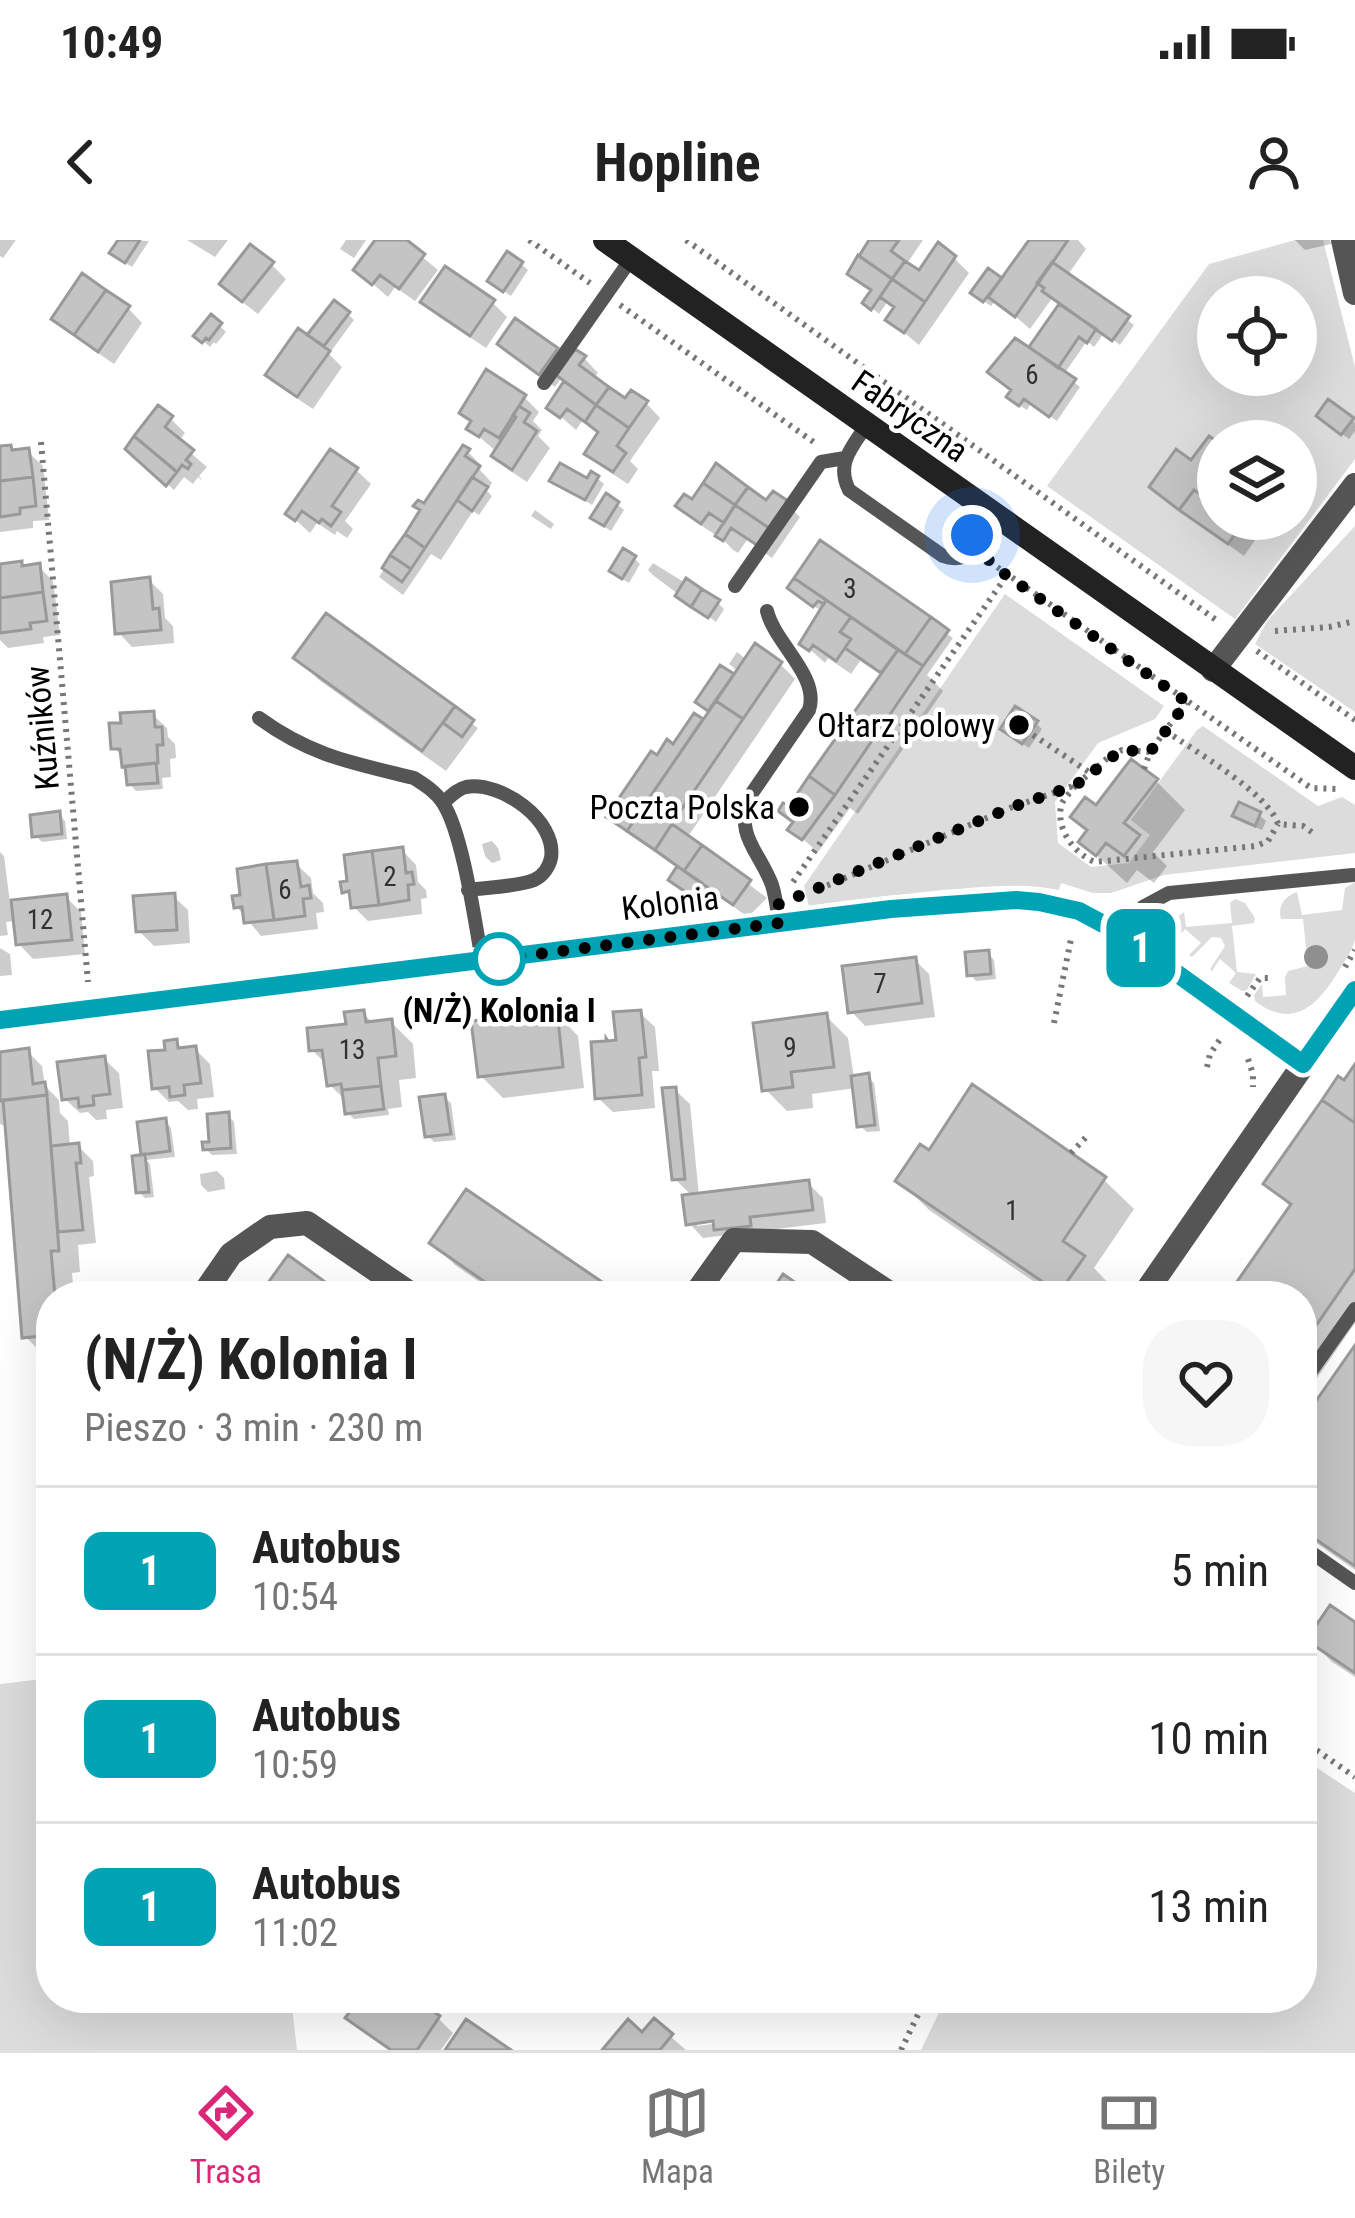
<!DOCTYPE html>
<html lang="pl">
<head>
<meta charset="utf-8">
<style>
  body { margin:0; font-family:"Roboto Condensed",sans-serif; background:#f6f6f6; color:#222; height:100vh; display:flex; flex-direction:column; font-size:45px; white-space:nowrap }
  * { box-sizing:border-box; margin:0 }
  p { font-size:39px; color:#767676 }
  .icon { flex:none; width:66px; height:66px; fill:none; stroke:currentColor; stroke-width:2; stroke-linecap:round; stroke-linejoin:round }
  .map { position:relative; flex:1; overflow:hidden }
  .panel { position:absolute; left:36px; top:1041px; width:1281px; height:732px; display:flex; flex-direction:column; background:#fff; border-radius:48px; box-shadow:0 12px 48px #0002 }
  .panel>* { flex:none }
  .badge { padding:0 24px; border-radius:18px; font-size:42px; line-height:78px }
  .buttons { position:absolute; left:1197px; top:36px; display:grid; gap:24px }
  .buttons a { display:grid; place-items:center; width:120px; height:120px; border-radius:50%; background:#fff; box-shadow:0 12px 48px #0002; font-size:60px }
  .you { position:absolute; width:60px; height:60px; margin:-30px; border:9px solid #fff; border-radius:50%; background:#1a73e8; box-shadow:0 0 0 18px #1a73e833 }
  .map>.badge { position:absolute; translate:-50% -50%; box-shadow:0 0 0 6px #fff }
  .round { display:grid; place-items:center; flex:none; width:126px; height:126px; border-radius:48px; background:#f6f6f6 }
  .head { display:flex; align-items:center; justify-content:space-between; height:204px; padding:0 48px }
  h1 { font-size:57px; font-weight:700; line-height:90px }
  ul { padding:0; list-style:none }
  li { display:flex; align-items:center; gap:36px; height:168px; padding:0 48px; border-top:3px solid #e0e0e0 }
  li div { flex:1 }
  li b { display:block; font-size:45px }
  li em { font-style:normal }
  li .badge { min-width:132px; font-weight:700; text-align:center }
  .status { display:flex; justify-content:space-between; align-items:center; height:84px; padding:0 60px; background:#fff; direction:ltr }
  .status svg { height:33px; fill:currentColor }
  header { display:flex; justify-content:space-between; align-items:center; height:156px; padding:0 48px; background:#fff; font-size:54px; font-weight:700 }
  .dock { display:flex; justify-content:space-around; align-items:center; height:168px; border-top:3px solid #e0e0e0; background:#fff; font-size:33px; color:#767676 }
  .dock a { display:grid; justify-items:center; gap:6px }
  .dock .on { color:#db2777 }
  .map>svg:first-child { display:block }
</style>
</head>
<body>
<div class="status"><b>10:49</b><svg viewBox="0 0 49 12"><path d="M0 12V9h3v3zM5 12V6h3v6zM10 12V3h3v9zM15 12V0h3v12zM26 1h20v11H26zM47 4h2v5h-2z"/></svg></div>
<header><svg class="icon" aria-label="back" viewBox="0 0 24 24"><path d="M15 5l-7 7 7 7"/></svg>Hopline<svg class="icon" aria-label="person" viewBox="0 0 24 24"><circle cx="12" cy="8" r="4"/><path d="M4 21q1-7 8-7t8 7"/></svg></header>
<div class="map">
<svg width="1355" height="1810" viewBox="0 0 1355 1810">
  <rect width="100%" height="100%" fill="#fff"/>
  <path fill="#dcdcdc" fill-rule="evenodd" d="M1295,0H1323L1355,127V219L1235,379L1047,246L1209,24ZM1218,57H1296V135H1218ZM1218,201H1296V279H1218Z
    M1355,286V472L1255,404L1267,381Z
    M1005,354L1164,466L1155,479L1098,503L1055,562L1058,603L1091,627L1129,623L1150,595L1131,580L1197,490L1203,486L1318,566L1342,557L1355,565V613L1164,635L1111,653H1093L1061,643L1059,650C1021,642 981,647 943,650C898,655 853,659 809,666L804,646Z
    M1355,642C1355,660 1355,680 1355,699C1353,710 1344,722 1338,732C1317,766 1293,790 1255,761L1254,755L1262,744L1263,757L1286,755L1285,737L1288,731L1308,726L1303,679H1281C1277,666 1285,656 1297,652L1302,675L1342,670L1345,648Z
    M1235,659L1245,663L1255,678L1254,683L1232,686L1237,732L1256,734L1247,750L1242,751L1229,743L1236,733L1220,719L1212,731L1210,729L1225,706L1221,698L1212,697L1192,717L1189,715L1201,703L1185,689L1174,703L1172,681L1184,672L1186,687L1232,683L1230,663Z
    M51,1438V1758H291L297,1810H0V1444Z
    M1302,1518L1355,1553V1810H921L946,1758H1302Z"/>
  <path fill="#0003" fill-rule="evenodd" d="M0,0H16L3,18L0,16Z
    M121,0L149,1L132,27L119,19Z
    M187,0H228L215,17Z
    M346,0H366L354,18L340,9Z
    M379,0H402L438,30L415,61L395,47L388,57L357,30Z
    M873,0H923L906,25L919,34L954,18L969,33L919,105L889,80L896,69L888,61L879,74L866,62L874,51Z
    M1033,0H1078L1086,9L1067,36L1134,85L1120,105L1104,93L1094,107L1087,101L1064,134L1080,147L1057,181L1031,163L1027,170L1016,163L1030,111L1063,64L1053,57L1030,89L996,60L991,66L980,59L989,32L1002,42Z
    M1295,0H1330L1331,4L1305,10Z
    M521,24L528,30L511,56L497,47Z
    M272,25L286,39L258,74L237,58Z
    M424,62L493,63L507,77L486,108L438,76Z
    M128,68L142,83L114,124L69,93L54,78Z
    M348,74L354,80L329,114L342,127L313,169L283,149L269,134L308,99Z
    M211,78L226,92L216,104L214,102L210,107L197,96Z
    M500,104L556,111L568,123L584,118L598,133L593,139L626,162L646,163L660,178L630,221L638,229L628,244L602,227L588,213L600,194L582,181L576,190L550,167L567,142L562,137L555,147L515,118Z
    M524,157L539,172L533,181L542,190L538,196L550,208L527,242L509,230L494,216L497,212L470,189Z
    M1329,163L1355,183V191L1349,199L1326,182Z
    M171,179L185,193L178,202L207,227L199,236L203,241L198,237L193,244L184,237L174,250L129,208Z
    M1218,206V279H1264L1267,283L1244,316L1167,261L1153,247Z
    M10,208L15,213L28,212L43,226L49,280L33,281V288L0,292V209Z
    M468,212L482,226L480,230L492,243L487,251L492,256L479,275L473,271L441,320L431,314L403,355L379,337L425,267Z
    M356,230L371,244L345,281L353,289L347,298L337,291L335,295L317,283L310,293L289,274Z
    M597,238L604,244L592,265L553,240L589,242Z
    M692,263H786L800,277L772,318L747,300L738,313L733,310L718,294L717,296L693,280L679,266Z
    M617,264L624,270L611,291L600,284Z
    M535,270L554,284L551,289L531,276Z
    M821,304L953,398L927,435L943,451L858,574L850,568L818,612L791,589L795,584L781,571L789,570L883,436L860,421L851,434L828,418L825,423L803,403L822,372L791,348Z
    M634,318L640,324L629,343L619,337Z
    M653,323L718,363L724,369L716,382L654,336L648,330Z
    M21,324L25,328L39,327L53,341L60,395L43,397L44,403L8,408L0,400V327Z
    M149,340L163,354L165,378L173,386L174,403L132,407L118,392Z
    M326,377L478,488L446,531L319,440L297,418Z
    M737,412L747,420L780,424L795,439L687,598L767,658L748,677L708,649L700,661L678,646L679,629L624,591L610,576L658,520L674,508L695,477L703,483L711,472L705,468L721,429L734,438L739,432L729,424Z
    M152,474L167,488L168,497L175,504L176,518L170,519L171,537L162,538L163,549L136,551L130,544L124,518L114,508Z
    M1036,483L1042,489L1029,508L1010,495Z
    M1156,541L1185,570L1153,612L1167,626L1154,643L1137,630L1127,643L1082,602L1096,570Z
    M59,575L65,581L67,599L42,602L35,595Z
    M1259,575L1266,581L1262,590L1242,582L1236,576Z
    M492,601L498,608L501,620L492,623L485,616L482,604Z
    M402,610L416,625L418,642L426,650L427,658L421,659L422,674L368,681L354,667L353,659L345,651Z
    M0,612L4,616L10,663L66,657L81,672L85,714L33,719L19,704L17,681L6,682L8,695L0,696Z
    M296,624L311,638L313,653L323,663L324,672L316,673L318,689L261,696L236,666Z
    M173,656L188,670L190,703L154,706L139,691Z
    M0,708L10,714L12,735L0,736Z
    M988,713L994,720L996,739L976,741L970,734Z
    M915,720L929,734L935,777L865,786L851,771Z
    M363,773L374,784L391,782L413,804L416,838L399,840L402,867L388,869L389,875L354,879L348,873L346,861L329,844L327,825L312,810L349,787Z
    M556,773L578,796L584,848L503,858L481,836Z
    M640,773L655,787L659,831H652L655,868L613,872L598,858L620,802Z
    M826,776L848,798L854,838L867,837L874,843L880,891L867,892L860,886L856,848L812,854L813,868L787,871L765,849Z
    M176,802L184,810L195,809L210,824L214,857L197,859L198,869L188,870L178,861L169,862L155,848L168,812Z
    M28,812L42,826L45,846L59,860L60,873L68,881L70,907L78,906L93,921L94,936L89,937L96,1003L78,1005L80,1032L72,1033L74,1056H51V1118L47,1119L25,1096L8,887L0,884V815Z
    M104,819L119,833L123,868L106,870L107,879L96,880L88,872L80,873L65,859Z
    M1355,829V1083L1302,1160V1056H1231L1292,968L1267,944Z
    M973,848L1104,940L1134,969L1094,1028L1112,1047L1106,1056H1055L929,970L899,940L930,914Z
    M675,850L690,864L699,956L808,943L823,958L826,983L703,998L689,983L692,956L675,939ZM728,976V982L697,986V980Z
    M444,857L451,863L456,900L434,902L427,895Z
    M228,875L234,882L237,914L212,915L206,909L212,905Z
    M165,881L171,888L175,917L146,920L150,924L154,957L145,958L139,952L135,919L148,917L144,913Z
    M217,931L224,938L225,949L208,952L201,945L200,934Z
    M433,1003L603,1046L613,1056H500L455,1025Z
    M288,1020L326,1047L333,1053L330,1056H266L264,1054Z
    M1355,1109V1330L1302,1293V1186Z
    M1355,1386V1437L1332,1422L1310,1400Z
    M363,1758H409L438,1778L453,1793L441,1810H389L364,1792L349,1778Z
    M654,1782L686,1810H606L642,1796Z"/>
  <path fill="#c4c4c4" stroke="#999" stroke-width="3" d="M118,0H140L125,23L109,13Z
    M375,0H407L425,14L399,49L380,35L372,45L353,30Z
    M869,0H899L891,11L905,21L892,39L859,16Z
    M1029,0H1068L1015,77L988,57Z
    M938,2L956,16L925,62L892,39L905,21L919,30Z
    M250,4L274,22L242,62L219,44Z
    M507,11L523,22L503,52L487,41Z
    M858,15L892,39L871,70L862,63L871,50L847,34Z
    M1052,22L1130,76L1112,101L1042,51L1044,48L1037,43Z
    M445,26L495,60L470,96L420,62Z
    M988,28L1002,38L983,62L970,53Z
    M82,33L106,50L74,95L51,79Z
    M892,39L925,62L904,93L885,80L894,67L880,57Z
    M106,50L130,66L98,112L74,95Z
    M334,60L350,72L324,106L307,95Z
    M1059,64L1096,89L1087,103L1079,97L1058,128L1029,107Z
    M211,74L222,83L209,100L206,98L202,103L193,96Z
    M515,78L558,108L539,135L497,104Z
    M298,88L330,111L297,157L265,135Z
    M1015,98L1076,139L1049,177L1024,159L1019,166L1006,157L1011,150L987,132Z
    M575,109L586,116L579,125L609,147L596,165L556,135Z
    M486,129L526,155L499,198L484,189L479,197L466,189L471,181L459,173Z
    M564,141L596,165L585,182L567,169L560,178L546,168Z
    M609,147L625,158L631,150L648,161L629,188L596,165Z
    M1328,159L1354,178L1341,195L1316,176Z
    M158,165L173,176L165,187L194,210L186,220L191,224L188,229L182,225L177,232L134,196Z
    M596,165L629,188L617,206L626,213L613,232L584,214L598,192L585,182Z
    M519,166L530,173L524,182L537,191L512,230L491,216L516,177L513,175Z
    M134,196L177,232L166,246L125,209Z
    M1209,196L1218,202V217L1207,232L1213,235L1200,254L1194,250L1179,270L1149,247L1176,209L1191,220Z
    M11,205L12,210L29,208L33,237L0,241V206Z
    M463,205L470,209L465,216L480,226L425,308L405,294L420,270L413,266L418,260L424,263Z
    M330,209L358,228L332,266L341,272L331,286L322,279L319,283L302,271L295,281L285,274Z
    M560,223L587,238L591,231L599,236L585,260L549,241Z
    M716,223L748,247L735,265L703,243Z
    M1213,235L1218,239V279H1246L1228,304L1179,270L1194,250L1200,254Z
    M33,237L36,266L20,268V274L0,277V241Z
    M472,237L488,247L472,271L457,260Z
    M703,243L735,265L724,283L709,273L701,284L675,266L684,254L692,259Z
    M748,247L766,260L773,251L788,261L769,288L735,265Z
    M606,253L619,262L604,286L590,278Z
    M735,265L769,288L757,305L731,288L723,301L715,296Z
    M405,294L425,308L411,329L390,315Z
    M820,300L931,377L905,414L794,338Z
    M623,308L636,316L622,339L609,331Z
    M390,315L411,329L402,342L382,328Z
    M22,321V326L40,323L43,352L0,358V324Z
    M150,337L153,369L159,368L161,390L115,394L111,342Z
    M686,338L702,349L691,367L675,356Z
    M794,338L826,360L824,364L818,361L813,367L787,348Z
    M702,349L720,360L708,378L691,367Z
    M43,352L47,381L30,383L31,389L0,393V358Z
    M826,360L851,377L840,392L851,399L836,421L813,405L809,411L799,404Z
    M326,373L455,466L422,511L293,418Z
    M851,377L898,410L881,433L845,408L851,399L840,392Z
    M931,377L949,390L923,426L905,414Z
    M755,403L782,422L743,479L716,461Z
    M898,410L923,426L835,555L809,536Z
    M720,425L734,434L708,471L695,462Z
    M716,461L743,479L675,579L647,561Z
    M455,466L474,480L462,497L443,483Z
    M1015,466L1038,481L1022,504L1000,489Z
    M154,471L155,487H162L163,505H157L158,523L122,527L120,509H111L109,483H121L120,473Z
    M694,473L703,479L627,591L606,577L651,511L657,515L667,499L673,504Z
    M1131,519L1158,539L1124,583L1140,595L1124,616L1106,603L1096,616L1078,602L1087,590L1070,577L1085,557L1096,565Z
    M156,523L158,543L127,545L125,526Z
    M809,536L835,555L802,600L787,590L793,582L778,571L783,563L789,566Z
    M647,561L675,579L655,610L627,591Z
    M1239,562L1261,572L1255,586L1232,576Z
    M60,571L62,594L32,597L30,575Z
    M672,584L702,605L684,631L655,610Z
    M702,605L751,640L733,665L684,631Z
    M403,607L406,633L412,632L414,644L408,645L409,660L379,665L372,611Z
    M372,611L379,665L351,668L349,651L342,653L340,642L347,641L344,615Z
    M297,621L301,647L309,645L311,658L303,659L305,676L274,680L266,624Z
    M266,624L274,680L244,683L242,667L234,668L232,656L240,655L237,629Z
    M677,626L702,643L693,657L668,640Z
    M175,653L177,690L136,692L133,656Z
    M67,654L72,700L16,705L11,660Z
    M989,710L991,734L967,736L965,712Z
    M916,717L922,763L848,773L842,726Z
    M364,770L366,782L392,779L396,816L378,818L381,846L342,850L341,844L327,846L322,810L309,811L307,788L346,784L344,772Z
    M557,770L563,827L478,837L471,781Z
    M641,770L646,817L639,818L642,855L595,859L591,802L606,801V798L608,801L616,800L613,772Z
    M827,773L834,827L791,832L793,847L762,851L753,783Z
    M177,799L178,808L196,806L201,843L184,845L185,855L170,857L169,847L152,849L148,811L165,810L164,801Z
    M29,808L33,844L45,842L47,855L0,861V812Z
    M105,816L110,854L93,856L94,865L79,867L78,858L62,860L57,822Z
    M1355,824V883L1322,860L1338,836L1344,840Z
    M869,833L875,885L857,887L851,836Z
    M972,844L1106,937L1063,1001L1085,1016L1059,1053L895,941L920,904L929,910Z
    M381,846L384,869L345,874L342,850Z
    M676,847L685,939L672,940L662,848Z
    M445,854L451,894L425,897L419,857Z
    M47,855L59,1011H51L55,1056H51V1095L22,1098L3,860Z
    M1322,860L1355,883V1029L1302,1106V1056H1227L1291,964L1263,944Z
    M229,872L231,908L203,910L202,902H209L207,874Z
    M166,878L170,911L141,915L137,882Z
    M79,903L81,923H76L83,990L58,992L51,906Z
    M145,914L149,952L136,953L132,916Z
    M809,940L813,970L750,977L751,986L714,990L713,981L686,985L682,955Z
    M466,949L605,1044L597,1056H505L429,1003Z
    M288,1015L328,1044L320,1056L260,1054Z
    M783,1034L815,1056H768Z
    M132,1046L133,1056H77V1050Z
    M1355,1105V1326L1302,1290V1181Z
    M1330,1365L1355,1382V1433L1306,1400Z
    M360,1758H414L440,1776L417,1810H391L345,1778Z
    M654,1778L673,1794L660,1810H602L628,1779L642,1792Z
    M466,1779L511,1810H445Z"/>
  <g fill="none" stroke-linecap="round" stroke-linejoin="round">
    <path stroke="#777" stroke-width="6" stroke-dasharray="3 6" stroke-linecap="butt" d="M529,0L590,43
      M686,0L1219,382
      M620,65L815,203
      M41,202L88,742
      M990,322L1311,548L1337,549
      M1275,391L1329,387L1355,381
      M1257,411L1355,480
      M1166,491C1194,511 1268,553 1278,584L1303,586L1313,593
      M1033,495L1092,534
      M1144,529L1150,512
      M1075,546C1071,552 1065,557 1062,563C1054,587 1074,614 1095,622L1256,606L1268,601L1278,584
      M793,642L1007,335
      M819,649L1010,568L1076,545L1110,516L1122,510L1150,512L1186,462
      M1345,727L1355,710
      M1247,756L1260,738H1269
      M1054,783L1071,699
      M1248,819L1253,834V847
      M1207,827L1210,814L1221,798
      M1071,913L1089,894
      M918,1044L935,1056
      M1302,1500L1355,1537
      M901,1810L926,1758"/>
    <path stroke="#555" stroke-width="14" d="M544,143L631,19
      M866,186C851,208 836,224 849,250L943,316C971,326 984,300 999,280
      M735,346L821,222L845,218
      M767,371C775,404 820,436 809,470L750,556C734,596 759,610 772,645C776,657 777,670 779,683
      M259,478C311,516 353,523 414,538C425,545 436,552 443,563C463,594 475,682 482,721
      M443,563C450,557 457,549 466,547C501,541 557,580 551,618C549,627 543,636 534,640C517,647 487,647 468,650
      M1122,694L1143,667L1169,653L1353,635
      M1302,1144L1355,1069
      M1302,1306L1355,1343"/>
    <path stroke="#555" stroke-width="24" d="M1343,0L1355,53
      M1213,430L1355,245
      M0,781L891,669L1016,660L1039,662L1079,671L1122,694L1303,824
      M202,1056L231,1014L270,987L307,983L414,1056
      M694,1056L734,1000L812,1002L894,1056
      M1143,1056L1355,750"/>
    <path stroke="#222" stroke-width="24" d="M605,0L1355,528"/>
  </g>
  <circle fill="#8f8f8f" cx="1316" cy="717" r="12"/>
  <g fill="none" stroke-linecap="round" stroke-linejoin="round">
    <defs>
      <path id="line" d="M0,780L891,669L1016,660L1039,662L1079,671L1122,694L1303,824L1355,750"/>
    </defs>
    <use href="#line" stroke="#fff" stroke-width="27"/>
    <use href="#line" stroke="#00a3b4" stroke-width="18"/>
    <path stroke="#000" stroke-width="12" stroke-dasharray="0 21.6" d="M499,719L779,683L777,665L1010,568L1076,545L1121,510L1150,512L1187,462L992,325L972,295"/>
  </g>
  <g fill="#000" stroke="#fff" stroke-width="4.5">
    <circle cx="1019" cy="485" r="12"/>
    <circle cx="799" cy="567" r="12"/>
  </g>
  <circle fill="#fff" stroke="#00a3b4" stroke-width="6" cx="499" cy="719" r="24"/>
  <g text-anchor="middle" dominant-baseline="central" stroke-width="9" stroke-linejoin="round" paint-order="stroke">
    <g font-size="27" fill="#313131">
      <text x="1032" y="135">6</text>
      <text x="850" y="349">3</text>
      <text x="390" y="637">2</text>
      <text x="285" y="650">6</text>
      <text x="40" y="680">12</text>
      <text x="880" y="744">7</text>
      <text x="790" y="808">9</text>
      <text x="352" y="810">13</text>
      <text x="1012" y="971">1</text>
    </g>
    <g font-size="33" fill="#000" stroke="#fff">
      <text transform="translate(910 176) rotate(35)">Fabryczna</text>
      <text transform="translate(42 488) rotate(-95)">Kuźników</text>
      <text transform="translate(670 663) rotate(-7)">Kolonia</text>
    </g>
    <g font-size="33" fill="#000" stroke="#fff" text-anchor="end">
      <text x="995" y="485">Ołtarz polowy</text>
      <text x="775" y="567">Poczta Polska</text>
    </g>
    <g font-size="33" font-weight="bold" fill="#000" stroke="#fff">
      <text x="499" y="770">(N/Ż) Kolonia I</text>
    </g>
  </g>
</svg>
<div class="buttons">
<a><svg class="icon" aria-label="locate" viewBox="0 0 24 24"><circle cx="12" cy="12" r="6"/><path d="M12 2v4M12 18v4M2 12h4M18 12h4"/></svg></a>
<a><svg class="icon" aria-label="layers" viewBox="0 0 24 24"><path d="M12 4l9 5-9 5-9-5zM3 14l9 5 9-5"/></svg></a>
</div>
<div class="you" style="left:972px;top:295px"></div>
<b class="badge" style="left:1141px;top:708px;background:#00a3b4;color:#fff">1</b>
<section class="panel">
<div class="head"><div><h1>(N/Ż) Kolonia I</h1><p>Pieszo · 3 min · 230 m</p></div><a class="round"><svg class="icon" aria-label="heart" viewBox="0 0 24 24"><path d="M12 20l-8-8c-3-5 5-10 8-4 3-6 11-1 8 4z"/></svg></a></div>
<ul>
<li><span class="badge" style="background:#00a3b4;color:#fff">1</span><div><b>Autobus</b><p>10:54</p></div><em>5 min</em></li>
<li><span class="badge" style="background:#00a3b4;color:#fff">1</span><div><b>Autobus</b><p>10:59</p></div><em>10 min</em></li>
<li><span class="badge" style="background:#00a3b4;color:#fff">1</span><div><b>Autobus</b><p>11:02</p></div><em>13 min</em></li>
</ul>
</section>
</div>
<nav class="dock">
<a class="on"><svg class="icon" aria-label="directions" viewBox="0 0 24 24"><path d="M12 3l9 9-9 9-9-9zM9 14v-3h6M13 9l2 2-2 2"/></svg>Trasa</a>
<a><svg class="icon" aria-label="map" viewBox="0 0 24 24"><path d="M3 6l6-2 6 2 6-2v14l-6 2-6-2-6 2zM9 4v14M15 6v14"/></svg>Mapa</a>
<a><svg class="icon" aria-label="tickets" viewBox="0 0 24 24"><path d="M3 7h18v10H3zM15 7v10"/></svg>Bilety</a>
</nav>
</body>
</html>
